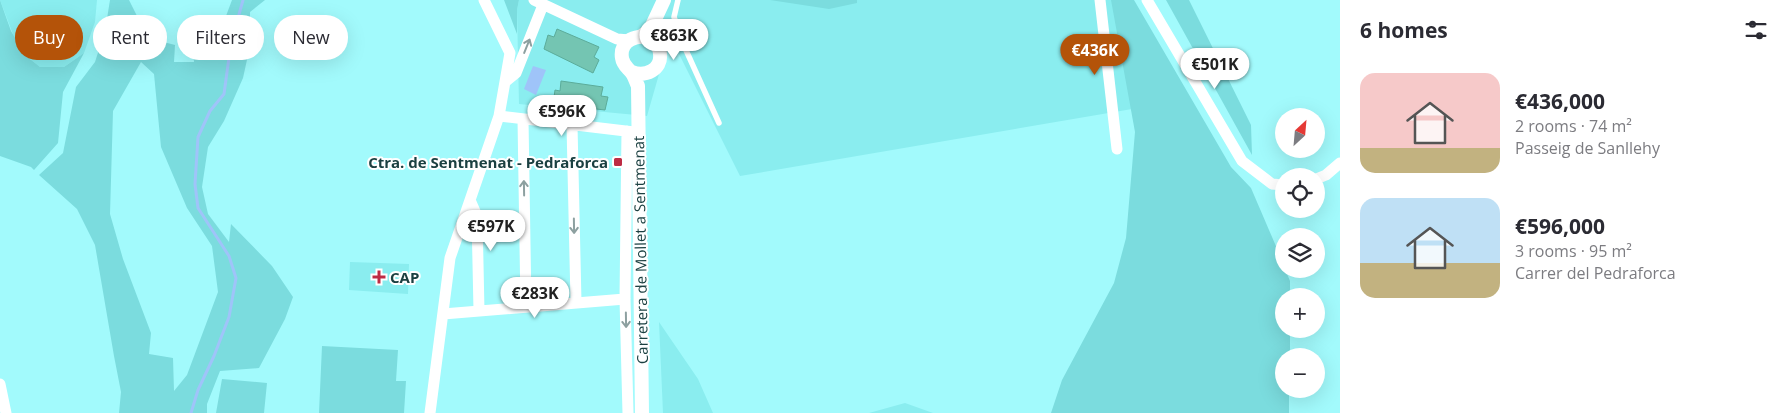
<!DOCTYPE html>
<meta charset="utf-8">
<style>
body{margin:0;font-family:"Open Sans",sans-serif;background:#f2f2f3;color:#2b2b33;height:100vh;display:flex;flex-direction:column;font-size:19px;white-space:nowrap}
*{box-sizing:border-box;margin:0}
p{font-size:16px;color:#7c7c81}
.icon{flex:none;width:28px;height:28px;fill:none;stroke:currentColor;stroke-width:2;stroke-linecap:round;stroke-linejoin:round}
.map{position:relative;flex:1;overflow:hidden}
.panel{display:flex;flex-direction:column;background:#fff;width:450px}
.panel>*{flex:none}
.guide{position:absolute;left:15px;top:15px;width:475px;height:45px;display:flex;gap:10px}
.needle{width:32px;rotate:26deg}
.controls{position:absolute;left:1275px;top:108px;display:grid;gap:10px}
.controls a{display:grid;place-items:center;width:50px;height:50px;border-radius:50%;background:#fff;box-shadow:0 5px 20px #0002;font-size:25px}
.price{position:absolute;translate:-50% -42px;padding:0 11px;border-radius:18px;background:#fff;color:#222;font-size:16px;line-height:32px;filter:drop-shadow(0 1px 2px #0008)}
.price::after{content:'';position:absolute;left:50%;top:30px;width:15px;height:11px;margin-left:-8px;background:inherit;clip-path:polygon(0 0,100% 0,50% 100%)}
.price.active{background:#b45309;color:#fff}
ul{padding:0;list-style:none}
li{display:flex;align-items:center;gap:15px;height:125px;padding:0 20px}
li span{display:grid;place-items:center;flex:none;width:140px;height:100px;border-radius:15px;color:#555}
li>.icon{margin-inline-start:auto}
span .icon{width:60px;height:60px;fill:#fffc;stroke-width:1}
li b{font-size:21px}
h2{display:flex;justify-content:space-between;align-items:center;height:60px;padding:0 20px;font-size:21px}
.pill{padding:0 18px;border-radius:22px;background:#fff;box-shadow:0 5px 20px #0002;font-size:18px;line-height:45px}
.pill.active{background:#b45309;color:#fff}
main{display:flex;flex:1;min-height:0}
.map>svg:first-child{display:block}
.built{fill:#8aedef}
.green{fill:#7bdcde;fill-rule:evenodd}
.water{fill:#9fc4f9}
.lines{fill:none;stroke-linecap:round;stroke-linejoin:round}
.stream{stroke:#9fc4f9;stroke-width:3}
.building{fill:#74c5b2;stroke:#5bac9a}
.service{stroke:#fff;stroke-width:5.5}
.minor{stroke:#fff;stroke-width:11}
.tertiary{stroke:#fff;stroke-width:14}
.oneway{stroke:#8da0a0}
.poi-dot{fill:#bd2c44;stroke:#fff;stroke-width:2}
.labels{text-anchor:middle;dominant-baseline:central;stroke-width:4;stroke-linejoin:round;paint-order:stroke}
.poi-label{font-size:15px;font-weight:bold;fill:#1b4041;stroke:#fff;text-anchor:end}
.street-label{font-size:15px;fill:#1b4041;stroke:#fff}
</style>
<main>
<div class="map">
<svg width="1340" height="413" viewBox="0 0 1340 413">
<rect width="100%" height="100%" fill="#a2fafc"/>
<path class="built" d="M0,0h97l-2,22 -11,31 -20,14h-24l-15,-12 -11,-18z
M519,0h595l18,109 -392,67 -70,-140 -23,80 -128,-12 -2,-94z
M350,262l59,2 -1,30 -59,-4z
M659,322l39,57 15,34h-50z
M905,403l28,10h-64z"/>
<path class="green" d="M0,0l11,31 14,24 15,12h24l20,-14 -21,39 -5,51 -24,27 -3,-3 -31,-11z
M110,0h19l19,38 27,7 -1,17h20l-1,-13 21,-1 18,-48h33l-15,12v34l-7,32 -19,43 -16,26 -6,40 6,27 21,28 2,-18 41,42 21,31 -8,22 -26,49 -39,3 -13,33v9h-88l2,-21 -7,-36 -19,-111 -18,-36 -38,-34 24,-22 13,-66 19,-25 10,-31zM141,62l13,12 7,73 26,61 25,38 6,46 -31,83 -13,16 -1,-33 -24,-4 2,-21 -28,-74 -13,-45 3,-103z
M504,0h15l-2,10v24z
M770,0h87v3l-28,6z
M1111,0h23l97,167 20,21 33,77v4h1l5,12v15h-6v33h6v27h-6v33h5v24h-238l11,-33 52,-97 12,-45 9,-106z
M1166,0h23l62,125 1,30z
M322,346l76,4 -2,31h10l-2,32h-85z
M222,379l45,4 -3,30h-48z"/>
<path class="water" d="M533,66l13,4 -10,25 -12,-6z"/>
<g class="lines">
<path class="stream" d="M191,413l7,-23 16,-34 15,-39 7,-39 -7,-22 -31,-48 -3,-24 3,-47 12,-26 14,-17 7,-51 12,-43"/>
</g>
<path class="building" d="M557,29l42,18 -5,10 5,3 -6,13 -49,-24 4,-14 6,2z
M561,81l42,6 -2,9 7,1 -3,13 -52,-6 2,-14 5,1z"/>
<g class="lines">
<path class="service" d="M678,0l-4,17 11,31 34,75"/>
<path class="minor" d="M534,0l83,39 13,1
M1100,0l17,149
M1147,0l95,161 30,23 12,1
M505,82l11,-9 27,-68
M499,116l135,16
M523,119l3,188
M572,125l4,177
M627,131l-2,168 3,114
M1316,179l10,-4 14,-12
M470,200l7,16 2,95
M443,314l182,-15
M0,384l6,29
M430,413l20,-155 49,-142 11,-63 -26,-53"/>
<path class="tertiary" d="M643,35l7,-5 14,-30
M632,72c13,5 30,-2 28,-18 0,-9 -8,-14 -10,-22
M642,413l-4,-327c-2,-4 -4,-11 -7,-14 -4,-5 -8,-7 -9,-14 -3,-18 16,-25 30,-19"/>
</g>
<defs><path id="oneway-shaft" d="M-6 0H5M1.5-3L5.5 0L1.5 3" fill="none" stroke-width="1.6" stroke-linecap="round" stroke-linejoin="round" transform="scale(1.25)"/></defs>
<g class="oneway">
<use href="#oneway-shaft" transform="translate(527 46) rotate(-68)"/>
<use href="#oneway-shaft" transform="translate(524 188) rotate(-91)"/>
<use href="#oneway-shaft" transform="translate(574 226) rotate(89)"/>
<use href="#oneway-shaft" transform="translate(626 320) rotate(89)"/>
</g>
<g class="poi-dot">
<rect x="613" y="157" width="10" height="10" rx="2.5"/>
<path d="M376.5 269.5h5v5h5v5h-5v5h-5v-5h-5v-5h5z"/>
</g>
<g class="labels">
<g class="poi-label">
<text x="608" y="162">Ctra. de Sentmenat - Pedraforca</text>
<text x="390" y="277" text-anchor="start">CAP</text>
</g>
<g class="street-label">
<text transform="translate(640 250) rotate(-91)">Carretera de Mollet a Sentmenat</text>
</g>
</g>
</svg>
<div class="controls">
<a><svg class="needle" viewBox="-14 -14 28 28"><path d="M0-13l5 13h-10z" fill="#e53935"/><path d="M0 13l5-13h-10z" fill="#7c7c81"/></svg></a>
<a><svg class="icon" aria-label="locate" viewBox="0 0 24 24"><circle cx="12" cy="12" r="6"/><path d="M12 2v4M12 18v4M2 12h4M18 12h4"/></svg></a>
<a><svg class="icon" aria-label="layers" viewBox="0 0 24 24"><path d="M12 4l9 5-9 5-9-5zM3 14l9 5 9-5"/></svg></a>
<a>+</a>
<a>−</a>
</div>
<b class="price" style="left:674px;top:61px">€863K</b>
<b class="price active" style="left:1095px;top:76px">€436K</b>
<b class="price" style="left:1215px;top:90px">€501K</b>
<b class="price" style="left:562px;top:137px">€596K</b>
<b class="price" style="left:491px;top:252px">€597K</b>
<b class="price" style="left:535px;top:319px">€283K</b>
<div class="guide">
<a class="pill active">Buy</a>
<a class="pill">Rent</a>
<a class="pill">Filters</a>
<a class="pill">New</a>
</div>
</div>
<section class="panel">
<h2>6 homes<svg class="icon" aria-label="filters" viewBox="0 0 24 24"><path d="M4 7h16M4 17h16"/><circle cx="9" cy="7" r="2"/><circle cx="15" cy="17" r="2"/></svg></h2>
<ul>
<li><span style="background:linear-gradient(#f6c9c9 75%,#c2b280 0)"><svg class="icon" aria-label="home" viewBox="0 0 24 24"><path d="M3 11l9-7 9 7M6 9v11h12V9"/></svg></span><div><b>€436,000</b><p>2 rooms · 74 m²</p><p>Passeig de Sanllehy</p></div></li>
<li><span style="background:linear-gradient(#bfe0f5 65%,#c2b280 0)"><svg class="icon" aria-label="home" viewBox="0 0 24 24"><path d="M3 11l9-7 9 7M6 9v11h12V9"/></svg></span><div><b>€596,000</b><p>3 rooms · 95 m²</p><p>Carrer del Pedraforca</p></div></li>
</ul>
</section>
</main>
